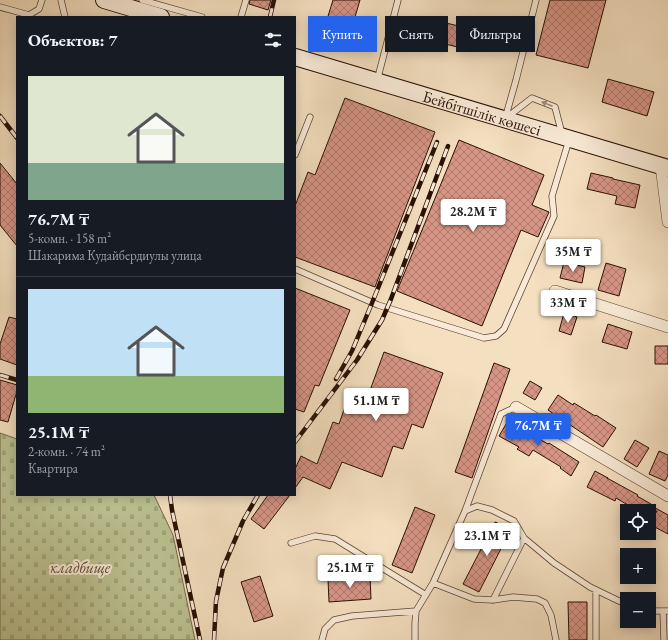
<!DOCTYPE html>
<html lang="ru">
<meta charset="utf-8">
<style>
body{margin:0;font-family:"EB Garamond",serif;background:#20242c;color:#f1f3f6;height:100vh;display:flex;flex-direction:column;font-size:15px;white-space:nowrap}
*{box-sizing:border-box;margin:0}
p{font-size:13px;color:#9ea1a6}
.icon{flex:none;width:22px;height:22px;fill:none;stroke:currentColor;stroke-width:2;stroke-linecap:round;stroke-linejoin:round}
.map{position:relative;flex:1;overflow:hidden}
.drawer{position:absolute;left:16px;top:16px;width:280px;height:480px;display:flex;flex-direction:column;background:#171b24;border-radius:0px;box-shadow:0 2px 10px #0003}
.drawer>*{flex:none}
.banner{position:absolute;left:308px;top:16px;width:300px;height:36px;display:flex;gap:8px}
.buttons{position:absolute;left:620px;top:504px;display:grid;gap:8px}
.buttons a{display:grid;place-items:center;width:36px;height:36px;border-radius:0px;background:#171b24;box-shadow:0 2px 10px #0003;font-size:20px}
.price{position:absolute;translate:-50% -34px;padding:0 9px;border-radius:4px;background:#fff;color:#222;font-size:13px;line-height:26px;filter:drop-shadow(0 1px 2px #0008)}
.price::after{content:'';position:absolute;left:50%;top:24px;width:12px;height:9px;margin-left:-6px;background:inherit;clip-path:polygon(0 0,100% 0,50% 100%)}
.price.on{background:#2563eb;color:#fff}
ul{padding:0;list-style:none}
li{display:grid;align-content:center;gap:8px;height:212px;padding:0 12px}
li+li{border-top:1px solid #363941}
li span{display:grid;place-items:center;height:124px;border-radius:0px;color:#555}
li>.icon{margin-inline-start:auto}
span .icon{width:72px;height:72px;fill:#fffc;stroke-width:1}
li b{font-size:17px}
h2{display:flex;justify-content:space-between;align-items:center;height:48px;padding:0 12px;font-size:17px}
.chip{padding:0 14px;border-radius:0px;background:#171b24;box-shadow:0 2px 10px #0003;font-size:14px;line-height:36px}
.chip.on{background:#2563eb;color:#fff}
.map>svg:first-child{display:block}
.cemetery{fill:url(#cemetery-stones);stroke:#72684b}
.building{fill:url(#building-cross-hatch);stroke:#291005}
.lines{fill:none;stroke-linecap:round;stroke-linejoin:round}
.lane-casing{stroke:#5c4434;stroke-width:7}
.street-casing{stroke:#5c4434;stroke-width:12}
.secondary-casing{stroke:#291005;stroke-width:18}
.lane{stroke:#f8ead6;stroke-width:5.5}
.street{stroke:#f8ead6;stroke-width:11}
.secondary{stroke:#f8ead6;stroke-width:16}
.rail-casing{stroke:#291005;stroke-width:4.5}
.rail{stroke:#f8ead6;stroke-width:3;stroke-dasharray:9;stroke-linecap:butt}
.oneway{fill:#9b8878}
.labels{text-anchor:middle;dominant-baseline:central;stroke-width:4;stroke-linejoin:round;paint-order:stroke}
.street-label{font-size:16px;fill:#291005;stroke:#f8ead6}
.park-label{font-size:16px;font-style:italic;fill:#5c4e36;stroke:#f8ead6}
</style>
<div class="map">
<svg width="668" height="640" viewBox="0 0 668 640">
<defs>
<pattern id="cemetery-stones" width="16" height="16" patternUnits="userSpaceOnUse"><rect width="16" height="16" fill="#bcc191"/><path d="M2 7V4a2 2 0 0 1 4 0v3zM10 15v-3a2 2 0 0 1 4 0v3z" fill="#a2a57c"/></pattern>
<pattern id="building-cross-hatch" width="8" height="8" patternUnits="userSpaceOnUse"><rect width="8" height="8" fill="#d79586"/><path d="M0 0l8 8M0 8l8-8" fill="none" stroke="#ae786c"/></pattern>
</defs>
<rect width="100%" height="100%" fill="#f4dfc0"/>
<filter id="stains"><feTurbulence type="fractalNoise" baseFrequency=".005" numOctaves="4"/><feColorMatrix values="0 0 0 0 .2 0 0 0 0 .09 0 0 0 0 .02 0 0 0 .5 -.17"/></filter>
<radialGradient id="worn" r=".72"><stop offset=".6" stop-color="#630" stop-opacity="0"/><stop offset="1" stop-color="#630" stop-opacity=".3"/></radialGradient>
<path class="cemetery" d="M0,433l17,6v56h137l19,40 22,105h-195z"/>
<path class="building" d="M250,0h21l-3,10 -19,-6z
M333,0h27l-10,34 -25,-8z
M550,0h56l-18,68 -52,-13z
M442,22l33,8 -5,20 -33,-8z
M608,79l46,13 -7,24 -45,-14z
M345,98l90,34 -60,155 -80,-30v-51l13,-34 7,3z
M459,140l85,35 -12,30 17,7 -11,25 -17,-7 -39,96 -85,-35z
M0,163l17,21v62l-17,-21z
M591,173l22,5v1l27,6 -5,23 -20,-4 2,-8 -30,-7z
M564,262l21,5 -3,16 -22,-5z
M606,263l20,6 -7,27 -21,-6z
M295,288l55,22 -31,76 -4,-1 -11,27 -9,-3z
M564,313l13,4 -6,18 -12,-4z
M9,317l8,2v46l-17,-6v-15z
M608,324l24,8 -5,17 -25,-7z
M655,346h13v18h-13z
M384,352l59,21 -20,55 -11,-4 -9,25 -10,-3 -11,31 -40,-15 -12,27 -27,-12 -8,11v-19l6,-13 16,8 16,-42 6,2 8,-23 17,6z
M494,363l16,6 -38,109 -17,-6z
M0,380l17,5v6l-9,31 -8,-2z
M530,381l12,7 -7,12 -12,-7z
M558,395l15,10 1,-2 21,13 1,-1 20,13 -13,19 -55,-37z
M508,421l40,23 1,-1 30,19 -8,14 -11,-8 1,-1 -28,-17 -4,6 -12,-7 2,-2 -20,-11z
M635,440l14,8 -12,19 -13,-8z
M659,451l9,4v20l-3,6 -16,-7z
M595,471l13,7h-1l31,17 -1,1 14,8 -1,1 18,10v19l-19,-10 8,-13h-26l2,-3 -17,-10 -1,3 -28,-14z
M268,495h22l-26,34 -13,-10z
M415,507l20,8 -23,58 -20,-8z
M495,522l16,7 -32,63 -16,-8z
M260,576l13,40 -19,6 -13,-40z
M370,576l1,23 -42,3 -1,-23z
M568,602h19v38h-18z"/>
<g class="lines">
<defs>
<path id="lane" d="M61,0l4,17
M142,0l60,17
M0,7l29,8 10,-6 3,-9
M241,17l5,-17
M377,81l21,-81
M506,118l26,-20 23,9 7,27
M505,119l11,-39 20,-80
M295,155l15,-38
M295,269l83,36 106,33 12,-2 8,-7 50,-113 -2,-20 17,-56
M465,511l12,-5 15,4 22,11 10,17 30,25 36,24 29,14 8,3
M291,543l24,-7 20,3 91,56
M433,583l41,16 19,1 20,-3 24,2 8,4 6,12 5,25
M493,600l31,-62
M649,611h19
M663,611l1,29
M322,640l3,-11 9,-9 18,-4 64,-5
M415,640v-16l1,-13 17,-28 32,-72 36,-97 15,-7
M596,640v-50"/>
<path id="street" d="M661,166l7,56
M555,291l113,36
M516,407l152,89"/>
<g id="secondary">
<path d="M104,0l57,17"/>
<path id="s1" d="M295,57l373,111"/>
</g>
</defs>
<use href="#lane" class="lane-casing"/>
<use href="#street" class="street-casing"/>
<use href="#secondary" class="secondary-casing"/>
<use href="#lane" class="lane"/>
<use href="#street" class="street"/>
<use href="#secondary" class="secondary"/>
<defs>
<path id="rail" d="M270,17l4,-17
M0,116l17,22
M0,375l17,5
M336,379l16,-28 20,-48 65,-161
M295,442l62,-82 25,-40 9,-21 57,-153
M170,495l2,15 28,130
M214,640l2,-39 7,-33 20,-47 15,-26"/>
</defs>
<use href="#rail" class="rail-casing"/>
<use href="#rail" class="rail"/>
</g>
<defs><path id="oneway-solid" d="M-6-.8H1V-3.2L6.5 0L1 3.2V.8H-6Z"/></defs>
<use class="oneway" href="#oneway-solid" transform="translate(547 104) rotate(-158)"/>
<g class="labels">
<g class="street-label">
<text stroke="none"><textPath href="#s1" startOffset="195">Бейбітшілік көшесі</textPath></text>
</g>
<g class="park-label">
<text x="80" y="567">кладбище</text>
</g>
</g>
<rect width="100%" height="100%" filter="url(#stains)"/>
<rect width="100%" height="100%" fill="url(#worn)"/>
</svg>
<div class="buttons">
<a><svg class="icon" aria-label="locate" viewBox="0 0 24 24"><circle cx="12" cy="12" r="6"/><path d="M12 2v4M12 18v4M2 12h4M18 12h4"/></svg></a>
<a>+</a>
<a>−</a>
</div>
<b class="price" style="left:473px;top:233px">28.2M ₸</b>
<b class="price" style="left:573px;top:273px">35M ₸</b>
<b class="price" style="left:568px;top:324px">33M ₸</b>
<b class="price" style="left:376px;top:422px">51.1M ₸</b>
<b class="price on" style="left:538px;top:447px">76.7M ₸</b>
<b class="price" style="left:487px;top:557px">23.1M ₸</b>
<b class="price" style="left:350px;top:589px">25.1M ₸</b>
<div class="banner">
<a class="chip on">Купить</a>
<a class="chip">Снять</a>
<a class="chip">Фильтры</a>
</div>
<section class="drawer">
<h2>Объектов: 7<svg class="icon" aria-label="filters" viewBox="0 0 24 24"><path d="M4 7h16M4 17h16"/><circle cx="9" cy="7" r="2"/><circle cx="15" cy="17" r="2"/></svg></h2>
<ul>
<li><span style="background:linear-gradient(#dfe7d0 70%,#7fa58c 0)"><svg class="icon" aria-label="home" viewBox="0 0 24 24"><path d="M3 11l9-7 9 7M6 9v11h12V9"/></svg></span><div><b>76.7M ₸</b><p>5-комн. · 158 m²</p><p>Шакарима Кудайбердиулы улица</p></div></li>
<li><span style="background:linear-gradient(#bfe0f5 70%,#8fb573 0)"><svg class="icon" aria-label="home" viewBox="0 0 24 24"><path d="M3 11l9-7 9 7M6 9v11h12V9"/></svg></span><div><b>25.1M ₸</b><p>2-комн. · 74 m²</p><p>Квартира</p></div></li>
</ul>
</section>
</div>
